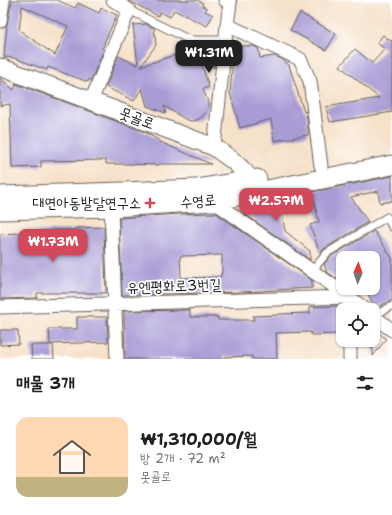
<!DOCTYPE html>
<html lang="ko">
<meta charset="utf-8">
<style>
body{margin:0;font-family:"Shantell Sans","Poor Story",sans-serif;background:#f6f6f6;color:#202124;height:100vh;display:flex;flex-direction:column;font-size:15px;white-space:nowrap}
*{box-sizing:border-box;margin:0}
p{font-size:13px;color:#757577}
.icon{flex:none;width:22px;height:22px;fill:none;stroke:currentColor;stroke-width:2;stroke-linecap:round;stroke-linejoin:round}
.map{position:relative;height:359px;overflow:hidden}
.panel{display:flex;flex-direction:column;background:#fff;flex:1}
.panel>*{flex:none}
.needle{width:26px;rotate:2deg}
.controls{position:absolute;left:336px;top:251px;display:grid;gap:8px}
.controls a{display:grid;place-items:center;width:44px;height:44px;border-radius:8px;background:#fff;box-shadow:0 1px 3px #0004;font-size:20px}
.price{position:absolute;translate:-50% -34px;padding:0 9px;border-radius:8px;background:#d1495b;color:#fff;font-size:13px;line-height:26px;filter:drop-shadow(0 1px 2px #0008)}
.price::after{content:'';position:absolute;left:50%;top:24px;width:12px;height:9px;margin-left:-6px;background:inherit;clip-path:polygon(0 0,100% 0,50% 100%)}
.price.on{background:#222;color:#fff}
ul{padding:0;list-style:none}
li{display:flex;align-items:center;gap:12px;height:100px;padding:0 16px}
li span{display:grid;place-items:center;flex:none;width:112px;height:80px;border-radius:12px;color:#555}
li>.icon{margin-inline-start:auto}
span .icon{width:48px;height:48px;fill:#fffc;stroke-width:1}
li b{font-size:17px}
h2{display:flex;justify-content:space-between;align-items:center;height:48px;padding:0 16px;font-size:17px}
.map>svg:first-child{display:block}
.building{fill:#a99cd5;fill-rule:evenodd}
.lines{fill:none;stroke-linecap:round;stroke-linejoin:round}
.service-casing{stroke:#686159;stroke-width:9}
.minor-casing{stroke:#686159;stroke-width:15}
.tertiary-casing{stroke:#686159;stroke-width:19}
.secondary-casing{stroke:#686159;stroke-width:21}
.service{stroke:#fff;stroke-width:7}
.minor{stroke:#fff;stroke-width:13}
.tertiary{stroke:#fff;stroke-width:17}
.secondary{stroke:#fff;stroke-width:19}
.poi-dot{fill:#d1495b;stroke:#fff;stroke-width:1.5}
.labels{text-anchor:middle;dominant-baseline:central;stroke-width:3.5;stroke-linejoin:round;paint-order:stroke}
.street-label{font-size:15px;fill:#1c1c1c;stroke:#fff}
.poi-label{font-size:15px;fill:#1c1c1c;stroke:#fff;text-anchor:end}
</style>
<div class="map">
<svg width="392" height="359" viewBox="0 0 392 359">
<rect width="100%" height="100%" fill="#fff"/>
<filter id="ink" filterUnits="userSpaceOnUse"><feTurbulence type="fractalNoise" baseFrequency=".025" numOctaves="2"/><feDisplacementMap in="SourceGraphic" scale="8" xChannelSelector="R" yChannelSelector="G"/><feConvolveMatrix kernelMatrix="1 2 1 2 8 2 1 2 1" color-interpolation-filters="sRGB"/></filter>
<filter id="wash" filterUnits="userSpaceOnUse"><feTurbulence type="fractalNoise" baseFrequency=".012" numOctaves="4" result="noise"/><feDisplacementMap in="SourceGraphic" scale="16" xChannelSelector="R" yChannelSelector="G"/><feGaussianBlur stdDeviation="0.9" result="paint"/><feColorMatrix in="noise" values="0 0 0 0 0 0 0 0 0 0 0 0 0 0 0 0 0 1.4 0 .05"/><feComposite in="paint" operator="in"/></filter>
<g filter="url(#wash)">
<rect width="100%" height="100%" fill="#f6e1c9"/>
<g id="blocks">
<path class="building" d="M11,0h46l18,8 3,-5 21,10 2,-5 16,7 -13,28h1l-3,6 2,1 -13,30 -2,-1 -1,3 -40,-15 -1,3 -33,-12 -10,-1 3,-33 3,-16 2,-6h-1zM22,6l46,20 -13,29 -36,-25z
M128,0h69l6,3 -1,3 5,2 -2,3 8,4 -6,11 -33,-16 -4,7 -10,-5 -2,4z
M300,13l36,21 -10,16 -36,-20z
M146,24l8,4 2,17 -15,21 53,-17 -2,-3h23l-1,22 -16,-15 11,34 -6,2 5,13v5l-3,6 -3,4 -5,3 -6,1 -6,-2 -21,-13 2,7 -19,-7 -5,-18 -8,13 -28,-14 12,-31 20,9 -5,-40z
M383,35l8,6 1,-1v72l-62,10 -4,-15 53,-9 -39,-32 15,-17 17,14 13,-14 -8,-6z
M234,46h18l6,2 2,10 15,-2 7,3 7,6 15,47 2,-1 2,17v7l-34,6 -3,-22 -31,9 -10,-35z
M0,78l14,12 2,-6 87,32v1h2l40,15 15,9v1l51,22h-52v1l-31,-1h-22v-4l-65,1v6l-29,1 -2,-64 -10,2z
M392,176v25l-12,2 -2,-12 -27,6 17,25 -44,27 -4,4 -10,-28 9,-3 -7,-30z
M288,198l3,14 -9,2 3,17 25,20v9l-65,-46v-7z
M216,213l96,67v8l-70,4 -120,3 -3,-77 60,-4zM222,255v19h-1v3l-40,1 -1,-22z
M104,227l2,66h-69v5l-37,1v-65l52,-3v-1h23v-2z
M374,231l18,27v42l-17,8 -9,-18 7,-2v-30h-30v25l-16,-11 -3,-8 6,-7z
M338,306v28l-27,1v-3l-35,1 1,26h-25v-3l-28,1v2h-99l-1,-48 66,-1v7h28v3h36l-1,-4 26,-1v-1l31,-1v-6z
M77,317h30l1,25 -58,2 -1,-15h28z
M373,328l13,11 -13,17v-7l-13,-9h13z
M0,330h18l1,14 -19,1z
M31,345h22l1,14h-22z"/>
</g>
</g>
<g filter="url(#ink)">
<use href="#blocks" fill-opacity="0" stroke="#686159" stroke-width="1"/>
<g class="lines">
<defs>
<path id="service" d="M129,10l61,30h35
M312,271l15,-18 60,-36 5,10
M373,316l19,-10"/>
<path id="minor" d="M0,21l3,-21
M227,25l73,34 10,22 11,85
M91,101l38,-91 -16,-10
M214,147l13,-122 3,-22 -5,-3
M213,201l136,96 17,13
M111,207l6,152
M0,307l349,-10v13
M373,316l19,14
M350,340v19"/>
<path id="tertiary" d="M0,67l214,80 18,13 12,11 16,19"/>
<path id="secondary" d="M0,196l123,-4 73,-3 61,-10
M0,210l111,-3 102,-6 179,-36"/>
</defs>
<use href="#service" class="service-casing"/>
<use href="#minor" class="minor-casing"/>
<use href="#tertiary" class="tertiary-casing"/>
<use href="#secondary" class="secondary-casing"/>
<use href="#service" class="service"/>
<use href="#minor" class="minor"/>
<use href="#tertiary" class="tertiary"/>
<use href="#secondary" class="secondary"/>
</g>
</g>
<path class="poi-dot" d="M148 197h4v4h4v4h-4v4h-4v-4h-4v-4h4z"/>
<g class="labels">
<g class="street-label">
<text transform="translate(137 118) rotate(21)">못골로</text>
<text transform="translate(198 201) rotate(-5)">수영로</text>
<text transform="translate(174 286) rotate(-2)">유엔평화로3번길</text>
</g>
<g class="poi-label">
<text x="141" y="203">대연아동발달연구소</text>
</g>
</g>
</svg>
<div class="controls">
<a><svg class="needle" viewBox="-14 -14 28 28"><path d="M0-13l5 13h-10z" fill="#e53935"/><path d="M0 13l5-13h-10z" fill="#757577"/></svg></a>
<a><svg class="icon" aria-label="locate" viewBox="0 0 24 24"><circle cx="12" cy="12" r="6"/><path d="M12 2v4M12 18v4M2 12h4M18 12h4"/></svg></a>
</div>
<b class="price on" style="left:209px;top:74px">₩1.31M</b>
<b class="price" style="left:276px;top:222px">₩2.57M</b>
<b class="price" style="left:53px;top:263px">₩1.73M</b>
</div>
<section class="panel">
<h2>매물 3개<svg class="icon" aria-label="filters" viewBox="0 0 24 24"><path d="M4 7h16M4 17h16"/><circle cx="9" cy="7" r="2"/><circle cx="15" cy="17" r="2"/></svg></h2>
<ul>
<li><span style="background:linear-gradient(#ffd9b3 75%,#c2b280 0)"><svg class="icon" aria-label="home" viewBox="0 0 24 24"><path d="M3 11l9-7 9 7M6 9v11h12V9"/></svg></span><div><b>₩1,310,000/월</b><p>방 2개 · 72 m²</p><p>못골로</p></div></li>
</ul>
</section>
